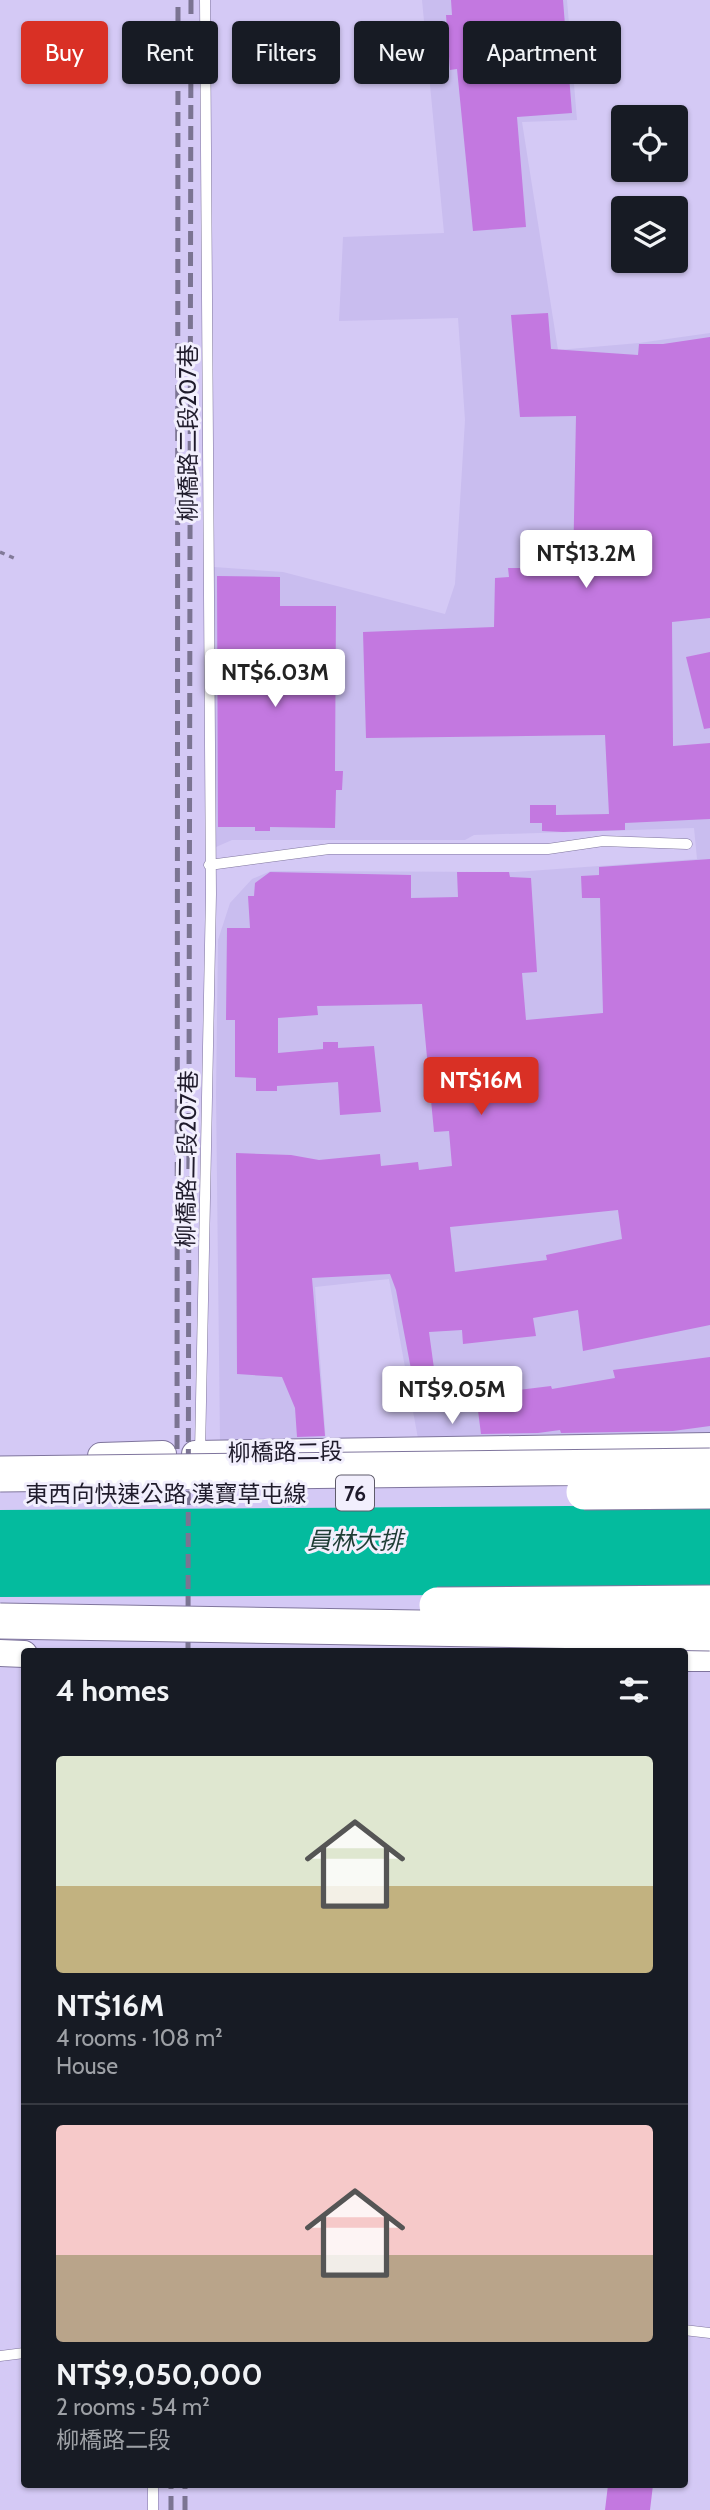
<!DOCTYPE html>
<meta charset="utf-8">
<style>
body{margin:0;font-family:Cabin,"Noto Sans TC",sans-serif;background:#20242c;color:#f1f3f6;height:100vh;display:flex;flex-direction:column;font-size:26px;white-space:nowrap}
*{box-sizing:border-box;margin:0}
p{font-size:23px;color:#9ea1a6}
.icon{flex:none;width:38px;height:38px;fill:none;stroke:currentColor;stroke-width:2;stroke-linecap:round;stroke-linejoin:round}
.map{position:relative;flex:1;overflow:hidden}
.drawer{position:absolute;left:21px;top:1648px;width:667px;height:840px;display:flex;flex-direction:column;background:#171b24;border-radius:7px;box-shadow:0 2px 5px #0004}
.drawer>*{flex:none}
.hud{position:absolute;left:21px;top:21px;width:668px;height:63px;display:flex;gap:14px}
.fabs{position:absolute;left:611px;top:105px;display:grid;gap:14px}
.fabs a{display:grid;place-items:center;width:77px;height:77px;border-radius:7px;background:#171b24;box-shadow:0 2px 5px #0004;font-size:35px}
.price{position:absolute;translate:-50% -60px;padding:0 16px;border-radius:7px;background:#fff;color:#222;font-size:23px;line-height:46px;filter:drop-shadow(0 2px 4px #0008)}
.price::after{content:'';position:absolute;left:50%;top:42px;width:21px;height:16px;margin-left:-10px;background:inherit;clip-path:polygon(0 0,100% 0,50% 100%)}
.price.on{background:#d93025;color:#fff}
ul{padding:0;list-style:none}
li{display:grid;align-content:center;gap:14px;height:371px;padding:0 35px}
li+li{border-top:2px solid #363941}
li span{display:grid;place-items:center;height:217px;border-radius:7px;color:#555}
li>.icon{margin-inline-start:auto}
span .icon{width:126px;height:126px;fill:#fffc;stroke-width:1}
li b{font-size:30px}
h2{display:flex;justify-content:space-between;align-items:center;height:84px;padding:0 35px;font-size:30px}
.chip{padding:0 24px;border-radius:7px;background:#171b24;box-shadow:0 2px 5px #0004;font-size:24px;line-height:63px}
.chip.on{background:#d93025;color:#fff}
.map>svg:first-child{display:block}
.built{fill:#c9bdef}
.water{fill:#04bb9e}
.building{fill:#c378e0;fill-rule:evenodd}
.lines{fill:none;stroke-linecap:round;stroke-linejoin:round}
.lane-casing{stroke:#7f759d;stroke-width:11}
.secondary-casing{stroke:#7f759d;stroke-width:28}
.path{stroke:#827a99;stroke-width:3.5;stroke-dasharray:5 5;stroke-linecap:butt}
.lane{stroke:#fff;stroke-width:10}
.secondary{stroke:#fff;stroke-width:26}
.rail{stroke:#7b7492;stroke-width:5;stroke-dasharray:14 7;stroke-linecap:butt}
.highway-bridge-casing{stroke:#7f759d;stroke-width:37;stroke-linecap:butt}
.highway-bridge{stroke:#fff;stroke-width:35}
.labels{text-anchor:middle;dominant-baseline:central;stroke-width:6;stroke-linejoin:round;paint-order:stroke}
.shield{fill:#f2effd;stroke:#5e5b6a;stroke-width:2}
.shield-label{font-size:21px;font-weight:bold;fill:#1f1b2b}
.street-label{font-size:23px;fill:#1f1b2b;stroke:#f2effd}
.water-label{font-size:24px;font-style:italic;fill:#1e3d35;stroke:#f2effd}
</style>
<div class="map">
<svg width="710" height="2510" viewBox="0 0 710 2510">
<rect width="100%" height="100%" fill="#d4c9f5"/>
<path class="built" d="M422,0h145l10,120 -55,2 36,228 81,-7 71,-10v1106l-291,5 -30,-165 -74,8 11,156h-106l-4,-349 2,-154 12,-37 22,-24 19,-8 244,1 182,-13 -3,-31 -220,7 -9,5h-233l-16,7 -2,-280 69,5 162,42 10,-30 10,-164 -7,-102 -119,3 4,-84 101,-4z"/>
<path class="water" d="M568,1506l142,2v86l-710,3v-87z"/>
<path class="building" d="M451,0h112l9,113 -55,4 9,110 -53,4 -16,-162 -7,1 -4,-55h6z
M548,313l3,36 87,6 1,-11h24l47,-7v281l-38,4 1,124 37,-3v76l-85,4v7l-62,2 -21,-1v-8h-12v-18h26v10l53,-1 -4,-79 -239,3 -3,-106 131,-5 1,-49 14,-1 -1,-9h65l3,-152 -56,1 -9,-102z
M217,576l63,1v29h56l-1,165h8l-1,19h-6l-1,38 -65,-1v4h-15v-4h-37z
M710,652v76l-6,1 -18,-72z
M710,859v466l-127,26 -5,-41 -45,8 3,18 -73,8 -1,-14 -33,2 7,51 -22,2 -18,-95 -6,-16 -78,4 13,158 -28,1 -2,-29 -13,-31 -45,-3 -1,-221 55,2 28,5 61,-6 1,12 37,-4 1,8 33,-4 -3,-35 -15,1 -12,-128 -105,2 1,9 -40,3v35l45,-4v-7h15v6l36,-2 7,66 -41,3 -2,-33 -61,4v5h-21v-13l-21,-1v-57h-9l1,-92h23l-2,-32h6l1,-13 15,-11 141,3v23l47,-1 -1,-25h52l1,5 21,1 6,94 -15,1 4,47 77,-7 -3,-115h-18l-1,-22 18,-1v-8zM618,1210l4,29 -76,16 1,5 -92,12 -5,-45z
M710,1357v69l-37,5 -112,2 -1,-3 -22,3 -57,1 -5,-39 75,-9 1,3 63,-11 -2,-8z
M608,2485h45l-3,25h-45z"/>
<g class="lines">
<defs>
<path id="lane" d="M209,865l120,-16h219l55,-8 84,3
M200,1453l11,-559 -6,-894
M684,2330l26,3
M0,2356l24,-3
M153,2485v25"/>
<path id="secondary" d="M195,1454l515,-8
M101,1456l62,-2
M0,1653l24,1
M684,1658h26"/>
</defs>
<use href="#lane" class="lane-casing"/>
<use href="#secondary" class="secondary-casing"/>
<path class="path" d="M0,552l16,7"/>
<use href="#lane" class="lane"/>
<use href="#secondary" class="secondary"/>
<path class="rail" d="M177,1491l1,-1491
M188,1652l3,-1652
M171,2510v-25
M185,2510v-25"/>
<defs>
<path id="highway-bridge" d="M0,1474l710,-8
M584,1492l126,-1
M437,1605l273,-2
M0,1621l710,12"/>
</defs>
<use href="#highway-bridge" class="highway-bridge-casing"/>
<use href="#highway-bridge" class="highway-bridge"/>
</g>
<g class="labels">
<rect class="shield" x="336" y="1475.5" width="38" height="35" rx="5"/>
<g class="shield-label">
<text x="355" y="1493">76</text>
</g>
<g class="street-label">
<text transform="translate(188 433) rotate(-90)">柳橋路二段207巷</text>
<text transform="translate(187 1159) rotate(-89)">柳橋路二段207巷</text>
<text transform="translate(285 1452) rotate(-1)">柳橋路二段</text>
<text x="166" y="1494">東西向快速公路 漢寶草屯線</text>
</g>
<g class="water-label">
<text x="355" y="1540">員林大排</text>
</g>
</g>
</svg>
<div class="fabs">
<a><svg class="icon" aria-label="locate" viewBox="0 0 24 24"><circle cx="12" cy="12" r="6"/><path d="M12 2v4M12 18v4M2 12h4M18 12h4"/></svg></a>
<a><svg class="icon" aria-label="layers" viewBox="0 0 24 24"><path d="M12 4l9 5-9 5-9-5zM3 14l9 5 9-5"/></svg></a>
</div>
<b class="price" style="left:586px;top:590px">NT$13.2M</b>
<b class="price" style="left:275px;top:709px">NT$6.03M</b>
<b class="price on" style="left:481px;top:1117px">NT$16M</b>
<b class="price" style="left:452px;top:1426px">NT$9.05M</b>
<div class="hud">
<a class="chip on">Buy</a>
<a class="chip">Rent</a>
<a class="chip">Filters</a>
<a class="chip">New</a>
<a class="chip">Apartment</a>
</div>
<section class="drawer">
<h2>4 homes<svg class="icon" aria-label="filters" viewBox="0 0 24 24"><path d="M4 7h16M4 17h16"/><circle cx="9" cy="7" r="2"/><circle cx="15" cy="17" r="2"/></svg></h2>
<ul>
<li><span style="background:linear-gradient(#dfe7d0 60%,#c2b280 0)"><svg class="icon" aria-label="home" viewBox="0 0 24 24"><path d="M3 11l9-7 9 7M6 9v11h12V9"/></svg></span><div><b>NT$16M</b><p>4 rooms · 108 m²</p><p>House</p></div></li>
<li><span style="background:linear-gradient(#f6c9c9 60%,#b9a48a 0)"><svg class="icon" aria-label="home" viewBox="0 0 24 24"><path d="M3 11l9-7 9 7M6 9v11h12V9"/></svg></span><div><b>NT$9,050,000</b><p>2 rooms · 54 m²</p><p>柳橋路二段</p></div></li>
</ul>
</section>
</div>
